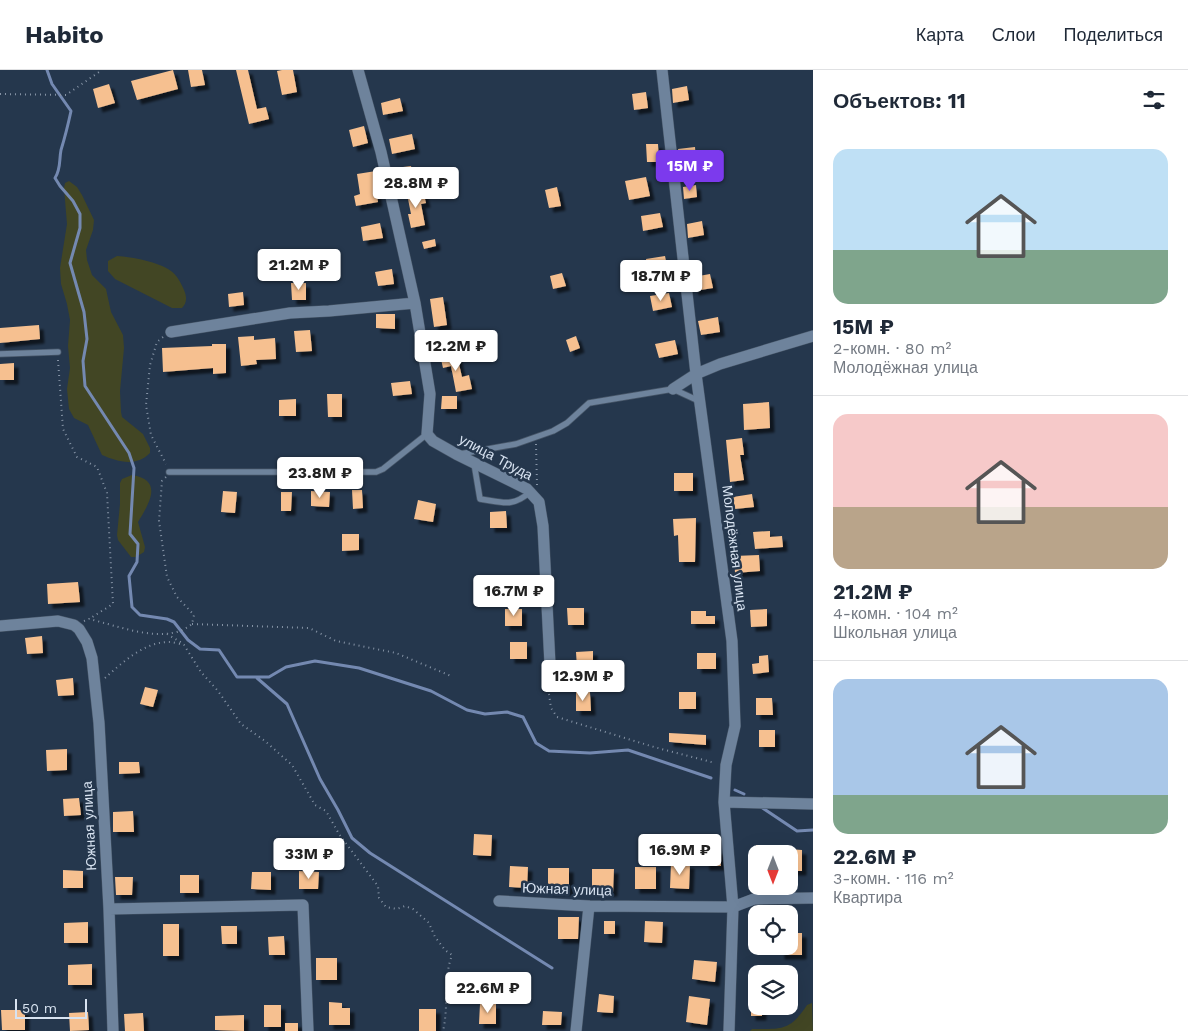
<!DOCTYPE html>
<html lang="ru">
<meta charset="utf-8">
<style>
body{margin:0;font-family:"Work Sans",sans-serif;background:#f6f6f7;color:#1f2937;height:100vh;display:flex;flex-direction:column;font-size:19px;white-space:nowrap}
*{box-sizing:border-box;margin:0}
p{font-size:16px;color:#747a83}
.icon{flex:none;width:28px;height:28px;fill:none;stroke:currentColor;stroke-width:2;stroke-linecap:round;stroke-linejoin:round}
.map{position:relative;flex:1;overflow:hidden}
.details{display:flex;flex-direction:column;background:#fff;width:375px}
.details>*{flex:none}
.needle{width:32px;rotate:180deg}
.buttons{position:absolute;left:748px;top:775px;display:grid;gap:10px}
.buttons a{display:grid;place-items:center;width:50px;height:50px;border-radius:10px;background:#fff;box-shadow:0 5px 20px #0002;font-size:25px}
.scale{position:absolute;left:15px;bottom:12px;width:72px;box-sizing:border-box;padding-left:5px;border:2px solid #d8e3f1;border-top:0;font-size:14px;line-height:18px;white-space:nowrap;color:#d8e3f1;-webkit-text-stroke:4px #25374d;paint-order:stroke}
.price{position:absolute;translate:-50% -42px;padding:0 11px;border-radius:5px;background:#fff;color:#222;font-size:16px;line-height:32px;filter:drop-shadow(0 1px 2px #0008)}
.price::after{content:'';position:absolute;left:50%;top:30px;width:15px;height:11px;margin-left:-8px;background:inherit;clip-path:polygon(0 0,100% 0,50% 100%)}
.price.current{background:#7c3aed;color:#fff}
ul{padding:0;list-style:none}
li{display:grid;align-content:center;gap:10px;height:265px;padding:0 20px}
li+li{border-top:1px solid #e0e1e3}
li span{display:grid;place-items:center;height:155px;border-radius:15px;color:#555}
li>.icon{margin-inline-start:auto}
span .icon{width:90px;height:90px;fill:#fffc;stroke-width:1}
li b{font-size:21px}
h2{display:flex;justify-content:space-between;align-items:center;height:60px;padding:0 20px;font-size:21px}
header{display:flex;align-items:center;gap:30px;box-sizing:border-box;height:70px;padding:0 25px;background:#fff;border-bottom:1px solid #e0e1e3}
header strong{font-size:24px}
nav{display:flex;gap:28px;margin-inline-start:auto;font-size:18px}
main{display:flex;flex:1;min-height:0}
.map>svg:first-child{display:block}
.green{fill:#424624}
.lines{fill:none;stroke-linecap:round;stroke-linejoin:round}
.stream{stroke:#7489b1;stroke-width:3}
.building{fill:#f6c090;filter:url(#shadow)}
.service-casing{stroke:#465567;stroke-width:7}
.minor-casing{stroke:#465567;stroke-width:12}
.path{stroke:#8694a6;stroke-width:2;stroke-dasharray:1 4;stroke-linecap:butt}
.service{stroke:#6e839c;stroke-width:5.5}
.minor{stroke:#6e839c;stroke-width:11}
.labels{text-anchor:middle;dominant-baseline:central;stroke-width:5;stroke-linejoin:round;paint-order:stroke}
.street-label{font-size:14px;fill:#d8e3f1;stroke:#25374d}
</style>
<header>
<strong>Habito</strong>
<nav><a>Карта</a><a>Слои</a><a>Поделиться</a></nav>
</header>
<main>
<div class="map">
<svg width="813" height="961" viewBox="0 0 813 961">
<defs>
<filter id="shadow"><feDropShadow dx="4.5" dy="4.5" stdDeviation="1" flood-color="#0009"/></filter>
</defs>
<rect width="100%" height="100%" fill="#25374d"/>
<path class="green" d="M69,111l8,6 5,8 12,25 -1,10 -7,20 1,10 5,15 14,14 5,23 12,23 1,13 -4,43 1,21 1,5 21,17 7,14v5c-14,14 -32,9 -48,2l-14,-30 -14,-7 -5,-9 -2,-20 3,-21 -2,-22 2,-26 -3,-16 -6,-20 -1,-16 7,-44 -3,-36 1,-5z
M117,186c15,1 42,6 54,15 6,4 10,12 13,19 3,7 3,13 -2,18h-10l-57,-29 -7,-8v-10z
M132,405c32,5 17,29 6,47l7,25 -1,5 -8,5h-5l-13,-17 -1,-5 3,-31v-21l2,-4z
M812,933l1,28h-63l2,-2c30,0 38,2 55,-24z"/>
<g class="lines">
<path class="stream" d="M47,0l5,14 19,27c-3,14 -6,26 -10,39 -2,10 0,19 -6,28l5,8 13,15 7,13v14l-10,35 14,49 3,27 -4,22 2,25 44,67 5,15 -4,66 8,10 -1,18 -8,14 3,31 8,8 27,4 7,3 14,18 12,9 19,1 18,27h32l17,-10 29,-6 44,7 72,23 36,19 18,4 22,-2 16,5 13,26 13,8 41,2 38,-3 83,28
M257,608l30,26 33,75 18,31 14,28 18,15 182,115
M735,720l9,4
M761,737l36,24 16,-1"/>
</g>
<path class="building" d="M173,0l5,19 -41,11 -6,-19z
M188,0h14l3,15 -14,2z
M236,0h12l9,39 9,-2 3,12 -20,5z
M282,0h11l4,22 -15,3 -5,-24z
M109,14l6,19 -17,5 -5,-19z
M687,16l2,14 -16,3 -1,-14z
M646,22l2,16 -14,2 -2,-16z
M400,28l3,13 -20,4 -2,-12z
M364,56l4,17 -15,4 -4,-17z
M412,64l3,15 -23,5 -3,-15z
M646,74h12l1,18h-12z
M695,77l1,12 -16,1 -2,-11z
M411,96l2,9 -16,3 -2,-10z
M376,101l2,11 -3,1 3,19 -22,4 -2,-10 6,-2 -3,-20z
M646,107l4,19 -21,4 -4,-19z
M696,115l1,12 -13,2 -1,-12z
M557,117l4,19 -12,2 -4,-18z
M423,121l3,12 -5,1 4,21 -14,3 -3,-14h3l-4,-20z
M660,143l3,14 -20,4 -2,-15z
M702,151l2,14 -16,3 -1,-14z
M380,153l3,15 -20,3 -2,-14z
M435,169l1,7 -12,3 -2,-7z
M665,186l3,14 -20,3 -2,-14z
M392,199l2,15 -16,2 -3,-14z
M562,203l4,13 -13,3 -3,-13z
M710,204l3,14 -19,3 -1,-14z
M291,213h15v17h-14z
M243,222l1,13 -15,2 -1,-13z
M669,223l3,14 -19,4 -3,-15z
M443,227l4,28 -13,2 -4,-28z
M376,244h19v15l-19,-1z
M718,247l2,15 -19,3 -3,-14z
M39,255l1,14 -40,4v-15z
M310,260l2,21 -16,1 -2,-21z
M254,266v4l21,-2 1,21 -20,1 1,4 -16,2 -3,-29z
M576,266l4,12 -10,4 -4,-12z
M675,270l3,14 -19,4 -4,-14z
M212,274h14v29l-13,1v-6l-50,4 -1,-24 50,-2z
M456,281l6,26 7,-2 3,14 -16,3 -5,-26 -8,2 -3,-13z
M14,293v17h-14v-16z
M410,311l2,13 -19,2 -2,-13z
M327,324h15v23h-14z
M442,326h15v13h-16z
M296,329v17h-17v-16z
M769,332l1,26 -26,2 -1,-26z
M742,368l2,17h-4l4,25 -14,2 -4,-42z
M674,403h19v18h-19z
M352,420h10l1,18 -10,1z
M223,421l14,1 -2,21 -14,-1z
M311,421l19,1 -1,15 -18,-1z
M281,422h11l-1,19h-10z
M752,424l2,13 -19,2 -2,-12z
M418,430l18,4 -3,18 -19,-3z
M506,441l1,17h-17v-16z
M696,448l-1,44h-16l-1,-27 -4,1 -1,-17z
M770,461v6l12,-1 1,11 -28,2 -2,-17z
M342,464h17v16l-17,1z
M759,485l1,16 -25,2 -1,-17z
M78,512l2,20 -32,2 -1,-20z
M567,538h17v17h-16z
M505,539h17v17h-17z
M767,539v17l-16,1 -1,-17z
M691,541h15v5h9v8h-24z
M42,566l1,17 -16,1 -2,-16z
M510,572h17v17h-17z
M593,581v17h-16l-1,-16z
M697,583h19v16h-19z
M768,585l1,17 -16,2 -1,-10 7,-1v-7z
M73,608l1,17 -16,1 -2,-16z
M145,617l13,3 -5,17 -13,-3z
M576,622h14l1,19h-15z
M679,622h17v17h-17z
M756,628h16l1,17h-17z
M759,660h16v17h-16z
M669,663l37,2v10l-37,-3z
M67,679v21l-20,1 -1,-21z
M119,692h20l1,11 -21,1z
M79,728l2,17 -17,1 -1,-17z
M133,741l1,21h-21v-20z
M474,764l18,1 -1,21 -18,-1z
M756,775l21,1v8h-21z
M789,779l13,1v21h-13z
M720,780l1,16h-16l-1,-15z
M671,793l19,1 -1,25 -19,-1z
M510,796l18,1 -1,21 -18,-1z
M635,797h21v22h-21z
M548,798h21v23h-21z
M592,799h22l-1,23h-21z
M63,800l20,1v17h-20z
M299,801l20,1 -1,17h-19z
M252,802h19v18l-20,-1z
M180,805h19v18h-19z
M115,807h18l-1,18h-16z
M558,847h21l-1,22h-20z
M604,851h11v13h-11z
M645,851l18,1 -1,21 -18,-1z
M88,852v21h-24v-20z
M163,854h16v32h-16z
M221,856h16v18h-15z
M789,863h13v22h-22v-9h9z
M284,866l1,19h-16l-1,-18z
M316,888h21v22h-21z
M694,890l23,2 -2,20 -23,-3z
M92,894v21h-24v-20z
M599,924l15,2 -1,17 -16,-1z
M689,926l21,3 -3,26 -21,-3z
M329,932l13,1v5h8v17h-21z
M480,934h16v20h-17z
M264,935h17v22h-17z
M751,937h11v9h-11z
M419,939h17v22h-17z
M1,940h24v20h-23z
M543,941l19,1 -1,13h-19z
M88,942l1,18 -19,1 -1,-18z
M143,943l1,18h-19l-1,-17z
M244,945v16l-29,-1v-14z
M285,953h13v8h-13z"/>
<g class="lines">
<defs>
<path id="service" d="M0,284l58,-2
M460,384l56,-10 37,-13 14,-8 22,-20 84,-14 26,12
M474,393l6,36c22,3 32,9 50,-7
M169,402h207l7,-3 44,-35"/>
<path id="minor" d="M358,0l23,82 34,151 15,91 -3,40 6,7 23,13 71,35 12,13 4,24 8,158
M662,0l34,304 36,267 3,85 -9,39 -2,37 9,105 -4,124
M171,262l119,-19 39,-2 86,-8
M673,319l23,-15 24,-10 93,-28
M0,556l58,-5 16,4 5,4 8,13 5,16 7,65 10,186 4,122
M724,732l89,2
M499,831l90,5 144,1 21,-8 59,-1
M109,839l194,-4 5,126
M576,961l13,-125"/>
</defs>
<use href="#service" class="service-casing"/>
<use href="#minor" class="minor-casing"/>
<path class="path" d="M0,24l66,1 36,-25
M163,267l-6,5 -7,23 -4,40 5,30 15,29
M58,290l5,69 14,28 20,10 10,26 6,111 -24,15
M536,374l1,41
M84,551l5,-2c30,7 77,27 103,5l2,-9 -17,-18 -10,-20 -8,-56 3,-40 4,-4
M192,554l117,4 27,13 60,12 55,23
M167,564l15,9
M105,608c18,-16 39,-36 64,-36 5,0 11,2 15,3l17,27 17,19 23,33 24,17 27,24 23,40 11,6 13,23 39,52 1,12 7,9 11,2 8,-3 8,3 16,14 6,14 10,13 7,5c-9,24 -3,51 -9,76
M549,624l2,14 6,9 97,30 61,16"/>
<use href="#service" class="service"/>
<use href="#minor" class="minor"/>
</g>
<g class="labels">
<g class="street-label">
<text transform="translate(496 387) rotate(28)">улица Труда</text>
<text transform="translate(735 478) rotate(83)">Молодёжная улица</text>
<text transform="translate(89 756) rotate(-93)">Южная улица</text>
<text transform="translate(567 819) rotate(2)">Южная улица</text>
</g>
</g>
</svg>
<div class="buttons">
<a><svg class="needle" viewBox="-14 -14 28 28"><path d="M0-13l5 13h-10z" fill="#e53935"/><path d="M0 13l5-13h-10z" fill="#747a83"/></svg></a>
<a><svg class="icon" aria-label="locate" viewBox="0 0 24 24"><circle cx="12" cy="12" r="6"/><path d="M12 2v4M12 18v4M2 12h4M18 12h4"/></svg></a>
<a><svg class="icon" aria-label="layers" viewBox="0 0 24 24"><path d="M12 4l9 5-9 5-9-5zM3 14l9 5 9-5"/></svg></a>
</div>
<div class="scale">50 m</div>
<b class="price current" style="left:690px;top:122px">15M ₽</b>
<b class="price" style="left:416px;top:139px">28.8M ₽</b>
<b class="price" style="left:299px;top:221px">21.2M ₽</b>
<b class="price" style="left:661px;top:232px">18.7M ₽</b>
<b class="price" style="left:456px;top:302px">12.2M ₽</b>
<b class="price" style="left:320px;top:429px">23.8M ₽</b>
<b class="price" style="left:514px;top:547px">16.7M ₽</b>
<b class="price" style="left:583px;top:632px">12.9M ₽</b>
<b class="price" style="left:680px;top:806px">16.9M ₽</b>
<b class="price" style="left:309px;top:810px">33M ₽</b>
<b class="price" style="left:488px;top:944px">22.6M ₽</b>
</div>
<section class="details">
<h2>Объектов: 11<svg class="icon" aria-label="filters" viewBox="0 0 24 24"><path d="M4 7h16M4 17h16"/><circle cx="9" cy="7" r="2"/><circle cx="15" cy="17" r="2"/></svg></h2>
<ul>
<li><span style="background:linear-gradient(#bfe0f5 65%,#7fa58c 0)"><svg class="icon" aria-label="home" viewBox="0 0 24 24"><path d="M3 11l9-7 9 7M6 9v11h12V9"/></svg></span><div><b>15M ₽</b><p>2-комн. · 80 m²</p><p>Молодёжная улица</p></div></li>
<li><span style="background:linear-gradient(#f6c9c9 60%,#b9a48a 0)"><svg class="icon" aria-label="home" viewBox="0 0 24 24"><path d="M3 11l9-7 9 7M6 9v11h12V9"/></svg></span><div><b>21.2M ₽</b><p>4-комн. · 104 m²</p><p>Школьная улица</p></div></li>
<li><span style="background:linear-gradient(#a9c7e8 75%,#7fa58c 0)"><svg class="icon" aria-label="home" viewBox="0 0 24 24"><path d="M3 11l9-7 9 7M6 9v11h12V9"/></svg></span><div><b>22.6M ₽</b><p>3-комн. · 116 m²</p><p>Квартира</p></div></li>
</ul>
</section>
</main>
